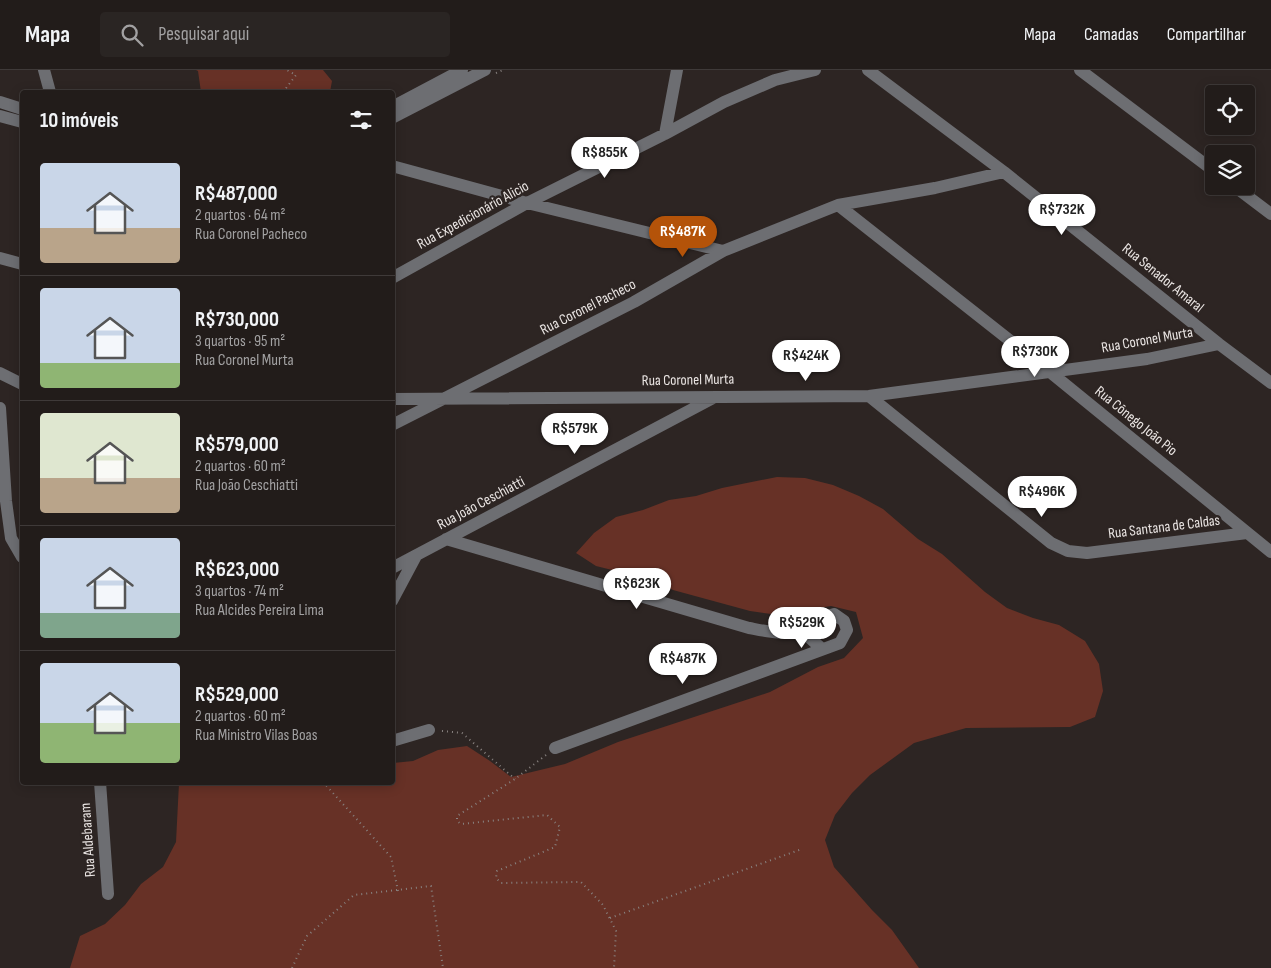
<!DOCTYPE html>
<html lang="pt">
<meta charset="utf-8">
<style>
body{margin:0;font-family:"Sofia Sans Condensed",sans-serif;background:#2a2523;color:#f1f3f6;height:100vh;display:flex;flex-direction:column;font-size:19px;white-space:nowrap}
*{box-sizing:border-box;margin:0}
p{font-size:16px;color:#a2a1a2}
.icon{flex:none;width:28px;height:28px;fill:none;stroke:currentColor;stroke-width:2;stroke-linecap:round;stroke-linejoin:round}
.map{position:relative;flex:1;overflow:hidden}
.details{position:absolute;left:20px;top:20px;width:375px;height:695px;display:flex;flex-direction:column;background:#221c1a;border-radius:5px;box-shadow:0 2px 12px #0003,0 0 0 1px #3f3a39}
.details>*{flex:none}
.buttons{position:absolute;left:1205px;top:15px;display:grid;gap:10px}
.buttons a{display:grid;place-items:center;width:50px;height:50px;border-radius:5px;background:#221c1a;box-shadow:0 2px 12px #0003,0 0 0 1px #3f3a39;font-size:25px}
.price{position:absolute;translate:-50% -42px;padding:0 11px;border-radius:18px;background:#fff;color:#222;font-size:16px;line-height:32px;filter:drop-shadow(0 1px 2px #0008)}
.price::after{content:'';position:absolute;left:50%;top:30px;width:15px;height:11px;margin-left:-8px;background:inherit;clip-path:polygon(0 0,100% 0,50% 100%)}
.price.current{background:#b45309;color:#fff}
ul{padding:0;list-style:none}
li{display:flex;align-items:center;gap:15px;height:125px;padding:0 20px}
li+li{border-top:1px solid #3f3a39}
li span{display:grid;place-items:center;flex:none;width:140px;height:100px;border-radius:5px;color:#555}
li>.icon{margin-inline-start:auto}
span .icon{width:60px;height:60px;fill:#fffc;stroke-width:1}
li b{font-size:21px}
h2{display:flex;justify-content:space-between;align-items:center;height:60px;padding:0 20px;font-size:21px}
header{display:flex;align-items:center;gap:30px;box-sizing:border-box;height:70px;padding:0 25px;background:#221c1a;border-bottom:1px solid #3f3a39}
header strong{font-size:24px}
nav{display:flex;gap:28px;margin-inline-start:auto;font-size:18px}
.search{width:350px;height:45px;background:#2a2523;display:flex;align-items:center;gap:12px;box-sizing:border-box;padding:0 18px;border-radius:5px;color:#a2a1a2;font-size:19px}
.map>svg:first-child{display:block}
.green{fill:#673126}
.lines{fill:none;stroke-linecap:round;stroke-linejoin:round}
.path{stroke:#898381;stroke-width:2;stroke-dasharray:1 4;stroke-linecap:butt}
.minor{stroke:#6d6e72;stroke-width:12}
.labels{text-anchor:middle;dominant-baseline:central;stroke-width:5;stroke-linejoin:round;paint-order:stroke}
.street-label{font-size:15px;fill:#eae5e3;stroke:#2d2523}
</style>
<header>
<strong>Mapa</strong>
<div class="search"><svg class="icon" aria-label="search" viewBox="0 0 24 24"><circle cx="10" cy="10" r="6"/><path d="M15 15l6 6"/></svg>Pesquisar aqui</div>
<nav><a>Mapa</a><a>Camadas</a><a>Compartilhar</a></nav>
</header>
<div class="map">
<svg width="1271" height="898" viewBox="0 0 1271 898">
<rect width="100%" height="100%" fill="#2d2523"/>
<path class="green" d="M196,0h127l9,11 -2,11h-129l-3,-21z
M777,407l28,1 28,7 26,11 24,13 35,30 24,15 43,38 22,16 26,10 26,7 26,16 14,23 4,27 -8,26 -25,10 -104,1 -52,15 -44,32 -18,18 -17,22 -10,25 9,27 38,43 20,20 27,38h-849l10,-32 25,-12 20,-19 16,-21 22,-17 13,-25 3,-59 213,-1 1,-19 20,-2 25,-11 29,-4 23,15 21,16 54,-13 53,-22 152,-50 48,-25 26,-9 19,-20 -7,-26 -25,-6 -53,9 -28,-4 -77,-21 -25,-11 -52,-13 -20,-13 18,-20 22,-16 27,-7 26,-10 27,-4 26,-8z"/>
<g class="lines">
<path class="path" d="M496,3l7,-3
M283,22l13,-17 -9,-5
M442,661l20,2 53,46
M546,685l-31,24 -58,37v5l4,3 86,-9 13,12 -5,20 -58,24 -1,7 5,5 80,-1 22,23 13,26 -2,37
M323,712l68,75 7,34
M610,848l192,-69
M292,898l15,-32 47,-41 77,-9 12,82"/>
<path class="minor" d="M44,0l6,22
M868,0l136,102 215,172 52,39
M1080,0l134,101
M0,32l22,7
M392,37l70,-37
M0,46l22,6
M392,48l93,-48
M665,64l12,-64
M392,96l135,37 196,48
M1234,116l37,28
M838,135l212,167 221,180
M0,188l22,6
M392,208l135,-75 138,-69 59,-32 51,-22 40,-10
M0,303l22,11
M869,326l182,147 17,8 19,2 160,-20
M392,329l477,-3 278,-37 72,-15
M0,338l6,93 5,37 11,19
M392,355l242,-123 89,-51 115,-46 97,-17 69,-16
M446,469l303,89c16,3 37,8 52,2 12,-5 20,-13 33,-16l10,7 3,9 -7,13 -285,105
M392,498l323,-171
M392,531l24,-45
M801,560l20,18
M392,671l37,-11
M100,712l8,112"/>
</g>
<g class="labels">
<g class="street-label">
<text transform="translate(473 145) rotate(-29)">Rua Expedicionário Alicio</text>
<text transform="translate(1163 208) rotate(39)">Rua Senador Amaral</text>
<text transform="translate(588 237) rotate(-27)">Rua Coronel Pacheco</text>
<text transform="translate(1147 270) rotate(-10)">Rua Coronel Murta</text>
<text transform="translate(688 310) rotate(-1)">Rua Coronel Murta</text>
<text transform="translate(1136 351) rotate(39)">Rua Cônego João Pio</text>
<text transform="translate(481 433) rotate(-28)">Rua João Ceschiatti</text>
<text transform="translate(1164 457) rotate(-7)">Rua Santana de Caldas</text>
<text transform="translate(88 770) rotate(-94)">Rua Aldebaram</text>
</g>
</g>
</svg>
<div class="buttons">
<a><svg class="icon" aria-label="locate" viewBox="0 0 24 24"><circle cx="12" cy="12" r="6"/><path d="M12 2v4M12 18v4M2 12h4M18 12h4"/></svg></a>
<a><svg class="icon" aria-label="layers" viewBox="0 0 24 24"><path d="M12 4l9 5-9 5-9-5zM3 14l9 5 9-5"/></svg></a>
</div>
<b class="price" style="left:605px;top:109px">R$855K</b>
<b class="price" style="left:1062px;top:166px">R$732K</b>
<b class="price current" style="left:683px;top:188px">R$487K</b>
<b class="price" style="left:1035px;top:308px">R$730K</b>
<b class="price" style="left:806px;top:312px">R$424K</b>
<b class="price" style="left:575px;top:385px">R$579K</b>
<b class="price" style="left:1042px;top:448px">R$496K</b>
<b class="price" style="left:637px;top:540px">R$623K</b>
<b class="price" style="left:802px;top:579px">R$529K</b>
<b class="price" style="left:683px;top:615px">R$487K</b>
<section class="details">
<h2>10 imóveis<svg class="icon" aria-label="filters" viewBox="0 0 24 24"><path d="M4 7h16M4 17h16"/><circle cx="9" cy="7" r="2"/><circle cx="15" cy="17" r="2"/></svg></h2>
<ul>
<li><span style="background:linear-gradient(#c9d6e8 65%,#b9a48a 0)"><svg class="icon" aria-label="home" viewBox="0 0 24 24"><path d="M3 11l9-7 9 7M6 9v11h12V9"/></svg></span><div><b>R$487,000</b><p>2 quartos · 64 m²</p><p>Rua Coronel Pacheco</p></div></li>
<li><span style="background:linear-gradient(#c9d6e8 75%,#8fb573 0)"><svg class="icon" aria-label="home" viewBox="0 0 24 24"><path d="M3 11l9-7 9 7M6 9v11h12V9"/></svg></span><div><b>R$730,000</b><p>3 quartos · 95 m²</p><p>Rua Coronel Murta</p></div></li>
<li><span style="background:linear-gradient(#dfe7d0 65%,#b9a48a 0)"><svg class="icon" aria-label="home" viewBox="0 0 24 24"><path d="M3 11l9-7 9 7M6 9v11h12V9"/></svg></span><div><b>R$579,000</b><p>2 quartos · 60 m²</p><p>Rua João Ceschiatti</p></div></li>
<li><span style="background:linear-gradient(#c9d6e8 75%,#7fa58c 0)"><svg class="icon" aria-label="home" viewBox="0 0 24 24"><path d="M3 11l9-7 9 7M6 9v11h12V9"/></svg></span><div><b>R$623,000</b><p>3 quartos · 74 m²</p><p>Rua Alcides Pereira Lima</p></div></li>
<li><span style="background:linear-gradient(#c9d6e8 60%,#8fb573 0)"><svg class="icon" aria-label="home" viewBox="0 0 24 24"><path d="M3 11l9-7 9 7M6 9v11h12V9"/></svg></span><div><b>R$529,000</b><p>2 quartos · 60 m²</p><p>Rua Ministro Vilas Boas</p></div></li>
</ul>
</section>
</div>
